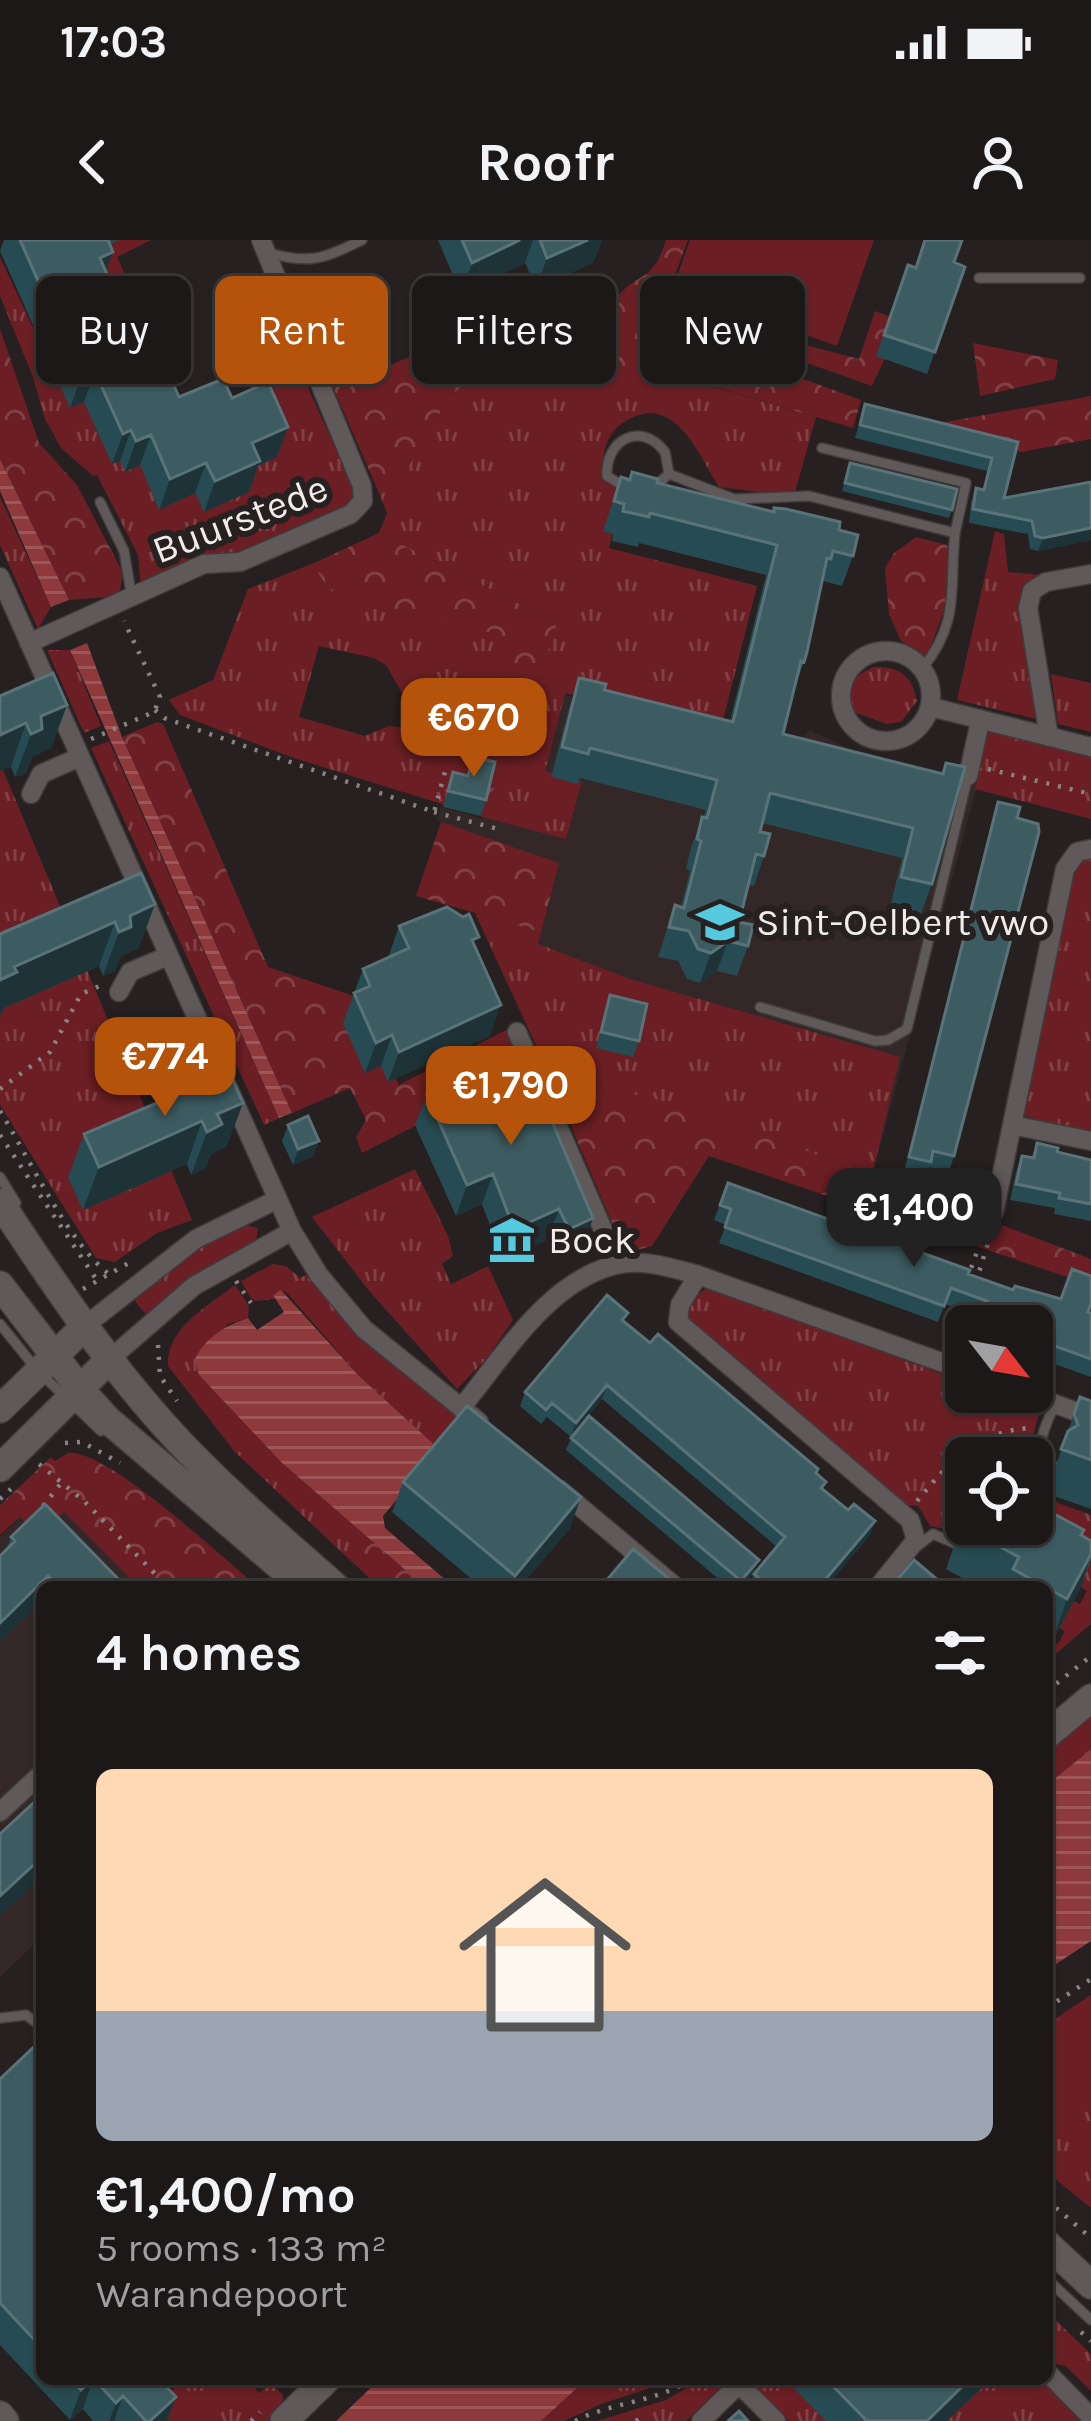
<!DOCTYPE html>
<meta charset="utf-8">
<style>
body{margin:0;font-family:Karla,sans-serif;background:#252121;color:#f1f3f6;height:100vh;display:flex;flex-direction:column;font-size:45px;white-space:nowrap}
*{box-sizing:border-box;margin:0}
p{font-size:39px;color:#a0a0a2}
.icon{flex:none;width:66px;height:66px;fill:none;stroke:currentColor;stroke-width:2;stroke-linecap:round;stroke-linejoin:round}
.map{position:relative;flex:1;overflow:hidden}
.details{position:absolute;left:36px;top:1341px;width:1017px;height:804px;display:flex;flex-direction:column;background:#1c1818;border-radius:18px;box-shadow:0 3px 9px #0004,0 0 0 3px #3a3737}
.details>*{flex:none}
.top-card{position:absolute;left:36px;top:36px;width:1020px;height:108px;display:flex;gap:24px}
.needle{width:78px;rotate:121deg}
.fabs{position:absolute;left:945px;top:1065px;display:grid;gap:24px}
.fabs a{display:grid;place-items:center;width:108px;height:108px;border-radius:18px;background:#1c1818;box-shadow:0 3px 9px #0004,0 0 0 3px #3a3737;font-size:60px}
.price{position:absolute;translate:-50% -102px;padding:0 27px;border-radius:24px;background:#b45309;color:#fff;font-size:39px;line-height:78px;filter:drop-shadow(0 3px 6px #0008)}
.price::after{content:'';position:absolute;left:50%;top:72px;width:36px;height:27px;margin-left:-18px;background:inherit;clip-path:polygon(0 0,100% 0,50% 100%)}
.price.selected{background:#222;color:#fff}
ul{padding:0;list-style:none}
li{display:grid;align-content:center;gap:24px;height:636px;padding:0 60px}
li+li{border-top:3px solid #3a3737}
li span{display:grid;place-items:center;height:372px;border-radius:18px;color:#555}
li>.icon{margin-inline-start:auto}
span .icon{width:216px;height:216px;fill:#fffc;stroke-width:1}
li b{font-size:51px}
h2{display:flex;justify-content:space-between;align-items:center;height:144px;padding:0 60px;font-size:51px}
.chip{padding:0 42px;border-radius:18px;background:#1c1818;box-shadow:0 3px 9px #0004,0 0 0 3px #3a3737;font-size:42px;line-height:108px}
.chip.selected{background:#b45309;color:#fff}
.status{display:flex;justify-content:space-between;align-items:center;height:84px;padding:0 60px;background:#1c1818;direction:ltr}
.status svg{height:33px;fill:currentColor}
header{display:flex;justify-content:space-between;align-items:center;height:156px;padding:0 60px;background:#1c1818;font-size:54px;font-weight:700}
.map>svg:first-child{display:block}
.built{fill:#332727}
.grass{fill:url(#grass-tufts);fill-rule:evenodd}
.forest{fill:url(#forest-crowns)}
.park{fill:#6b1f24}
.water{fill:url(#water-rules)}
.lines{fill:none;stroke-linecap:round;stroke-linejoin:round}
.lane-casing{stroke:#403c3c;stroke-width:12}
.street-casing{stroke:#403c3c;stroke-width:21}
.secondary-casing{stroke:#403c3c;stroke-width:30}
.path{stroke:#898484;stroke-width:4.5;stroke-dasharray:3 9;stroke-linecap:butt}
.lane{stroke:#605959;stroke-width:9}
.street{stroke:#605959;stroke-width:18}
.secondary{stroke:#605959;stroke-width:27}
.wall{fill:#274b52}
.shaded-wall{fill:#1e3337}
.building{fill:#3d5c62;stroke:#597378;stroke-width:3}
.labels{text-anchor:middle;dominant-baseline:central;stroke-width:12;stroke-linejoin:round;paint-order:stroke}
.street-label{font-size:39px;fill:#f0ecec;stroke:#262020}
.poi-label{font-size:39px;fill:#f0ecec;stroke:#262020;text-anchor:start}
</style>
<div class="status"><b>17:03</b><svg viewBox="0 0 49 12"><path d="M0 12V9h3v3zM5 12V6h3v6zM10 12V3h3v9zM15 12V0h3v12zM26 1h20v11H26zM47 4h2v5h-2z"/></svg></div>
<header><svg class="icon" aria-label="back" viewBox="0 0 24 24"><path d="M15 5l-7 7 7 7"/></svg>Roofr<svg class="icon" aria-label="person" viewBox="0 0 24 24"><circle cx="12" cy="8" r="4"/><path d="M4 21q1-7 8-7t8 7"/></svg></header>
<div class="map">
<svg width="1091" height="2181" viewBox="0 0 1091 2181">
<defs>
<pattern id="grass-tufts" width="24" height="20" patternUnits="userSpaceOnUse" patternTransform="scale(3)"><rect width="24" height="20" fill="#6b1f24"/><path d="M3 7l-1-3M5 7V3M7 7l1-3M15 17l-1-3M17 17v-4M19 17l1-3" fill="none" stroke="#804044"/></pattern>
<pattern id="forest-crowns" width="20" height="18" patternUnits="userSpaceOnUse" patternTransform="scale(3)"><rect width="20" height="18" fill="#6b1f24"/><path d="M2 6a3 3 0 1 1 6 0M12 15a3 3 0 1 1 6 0" fill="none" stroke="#804044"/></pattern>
<pattern id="water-rules" width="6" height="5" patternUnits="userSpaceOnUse" patternTransform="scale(3)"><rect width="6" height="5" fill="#8e3a3c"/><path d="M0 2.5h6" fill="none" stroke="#9e5758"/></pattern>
</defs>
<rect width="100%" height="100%" fill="#262020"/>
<path class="built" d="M517,442l195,53 61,28 37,-33 56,27 113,22 -107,397 -328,-117 -5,-52 -80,-170 -22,-17 3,-13 42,11z
M57,1242l100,105h-115v350l-42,40v-440z"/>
<path class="grass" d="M117,0h34l-34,17 68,156 -45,21 -52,-180z
M0,17l68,146 15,-7 109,89 9,21 31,-100 45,-20 -7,-13 20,-6 12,7 57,127 -121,53 -97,34 -3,-33 -41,-80 -4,1 -32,-28 -16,-29 -12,-42 -33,-81z
M531,121l32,11 58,6 34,-8 161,47 -22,79 -75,-9c-21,-32 -44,-97 -95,-65 -18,12 -21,29 -22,50l20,24 -13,52 148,38 -37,146 -155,-39 -20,78 37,10 -16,58 -80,-21 33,-130 38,-65 -178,-90 8,-20 -8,-20 15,-3 57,-96 43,-23z
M0,257l51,110 -13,22 -38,-84z
M995,291l9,3 4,38 33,3 -18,12 -2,11 16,121 -80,-19z
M314,323l16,25 27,11 145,36 -6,43 14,4 -33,133 -183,-57 -114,-43 -11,-15 44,-20 35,-91zM319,406l55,12 12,7 17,30 39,13 5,9 -3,10 -10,4 -45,-5 -24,10 -66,-19z
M47,410h23l31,76 -17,7z
M873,427c26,-1 39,8 44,34l-16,21 -15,2 -34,-13 -4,-9 7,-25z
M1051,434l40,9v49l-33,-8z
M989,490l102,27v62l-116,-30z
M109,501l170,377 -15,7 -173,-377z
M0,523l192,457 -35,13 -42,29 -19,-4 -96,-153z
M1091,618v272l-30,-3 -39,-12 53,-249 7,-7z
M475,673l66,19 -3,12 92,35 270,78 -28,119 -310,-109 -22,-13z
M415,929l33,67 5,20 -11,8 9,20 37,-18 25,54 -26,38 -30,31 -87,-97 -58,-75z
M246,985l12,3 -2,13 -68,41 -41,34 -17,-21 59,-41z
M273,1024l13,2 14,12 7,-4c48,68 115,114 181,164l-49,11 -80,-73 -71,-82 -4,-3 -11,3 2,5 -20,2 -5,-4 -9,-16z
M235,1045l14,21 -1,12 -20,6 -29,51 82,87 87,75 -18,23 -115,-108 -67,-86c-2,-38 40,-60 67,-81z
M709,1048l257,95v9h25l49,18c-6,24 -16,45 7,63l-8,23 52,19v109l-44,37v-14l5,-5 6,2 7,-13 -6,-3 15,-27 6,3 7,-13 -6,-4 3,-6 -60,-32 8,-25v-66h-66v49l-15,23 -21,-4 -12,-20 -11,-1 -217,-184c-5,-14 5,-28 19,-33z
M1091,1466v43l-44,36v-42z
M1091,1755v213l-44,-36v-148z
M1047,2072l44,42v37l-25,-25 -11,-2 -8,-8z
M184,2139h63l12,14 12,-9 12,11 -1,12 -14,14h-104l-11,-12z
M587,2139h91l-77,25 -37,17h-23z
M702,2139l24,3 -40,39h-89l69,-21z
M747,2139h294l43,42h-296z"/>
<path class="forest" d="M666,0h22l-22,58 87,33 106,28 16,-48 27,10 -30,65 -212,-75 -3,15 204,74 -8,28 -182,-54c-26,-5 -48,3 -72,15l-68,-28 -37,10 -43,23 -57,97 -15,2 -50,-115 25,-14 8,14 98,-44 27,-17 69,33 5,-9 24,5c14,-15 19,-34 32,-49 21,-25 36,-14 49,-57z
M0,89l39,114 38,42 46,88 -4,23 -50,4 -69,-141z
M973,103l85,17 -3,19 -75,17z
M1091,156v43l-70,13 -98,-26z
M379,293l178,90 -9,29 -29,36 -33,130 -9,-3 33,-133 -14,-4 5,-43c-34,-9 -150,-30 -172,-48 -7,-6 -12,-16 -15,-24z
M916,297l31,8c12,34 -7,79 -21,112l-25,-16 -12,-27 -4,-46 9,-15z
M157,482l6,2 105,243 89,30 42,88 109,-56 33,77 -122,18 -57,29 -6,-16 10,-17 -16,-32 -58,25 -170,-376z
M441,582l118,41 -18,69 -125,-36z
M540,814l22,13 242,83 287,109v26l-382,-129 -57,90 -27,7z
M68,1213c38,-5 156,106 190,134h-119l-75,-75 -25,25 -19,-20 -20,18v-30l51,-48 4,4z
M368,1297l57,50h-46l-29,-27z"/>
<path class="park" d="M690,0h184l-37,106 -164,-58z
M1091,1755v85l-44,22v-73z"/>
<path class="water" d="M0,219l69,141 -18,7 -51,-116z
M87,403l35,94 170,376 -13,5 -209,-468z
M281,1050l78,86 80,73 -56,67 2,12 69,59h-29l-144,-125 -82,-87 -4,-16c10,-21 31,-34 53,-41l9,12 27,-18 -11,-17z
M1091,1509v192l-44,29v-185z
M380,2139h207l-46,42h-205z"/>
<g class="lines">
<defs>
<path id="lane" d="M266,12c42,13 58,7 96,-12
M979,38h101
M822,208l144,35 -11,50
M625,247l-18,-11c-2,-36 34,-56 58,-24l4,22 65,25 75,-3 146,37c-6,55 6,88 -33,136
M653,248l16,-14
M100,262l24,49 8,47
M760,767l115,34 13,-1 19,-11 61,-253
M0,937l16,26
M0,1084l38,47 63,60
M1054,1226c-24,-15 -8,-41 1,-62
M915,1308l18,-14 23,10
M0,1778l26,-3 16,12
M1047,2039l44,41"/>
<path id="street" d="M0,337l292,654 27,44 45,54 115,93
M29,403l175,-79 36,-2 111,-48 12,-13 -1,-15 -101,-246
M841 456a45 45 0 1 1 90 0a45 45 0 1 1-90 0Z
M931,467l160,40
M1049,497l-21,-129 4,-17 14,-9 45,-8
M968,536l12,-54
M31,554l10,-20 39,-17
M119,752l11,-20 38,-16
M517,792l101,232
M1012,885l79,16
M994,972l71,-343 12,-17 14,-3
M698,1035l268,96
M86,1085l110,-86 80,-39
M111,1118l83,-72 98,-55
M1022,1152l69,25
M461,1168c43,-52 86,-126 154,-143 27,-7 57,3 83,10l-18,30 -2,17 232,198 6,20 -38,47
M560,1250l116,97
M0,1572l42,-39
M1047,2132l44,45
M701,2181l38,-37 37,37"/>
<path id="secondary" d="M0,962c60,92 126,189 205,266 41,41 87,80 131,119
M0,1045l80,104 28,31 196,167
M0,1169l86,-84
M0,1228l111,-110
M1047,1495l44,-37
M1047,2004l44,41
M0,2175l5,6
M284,2181l43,-42"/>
</defs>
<use href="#lane" class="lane-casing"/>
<use href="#street" class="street-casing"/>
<use href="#secondary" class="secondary-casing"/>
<path class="path" d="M155,470l9,8 270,94 12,-44
M91,499l56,-24 8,-5 5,-13 -36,-76
M988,529l103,25
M434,572l64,17
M0,849l50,-37 31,-58 21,-9
M0,871c28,45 69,133 109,163
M0,895l96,144
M967,1039l19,-51
M236,1041l15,22
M976,1042l16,-52
M83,1049l51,-29
M946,1102l12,-35
M955,1104l12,-34
M158,1105l2,31 17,25
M65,1203l17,-1 38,21
M39,1224l45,37 84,86
M0,1259l11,-10
M917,1261c35,-41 54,-67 111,-73
M43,1266l19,-24
M1047,1451l44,-35
M1047,1768l44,-29
M1047,1960l44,38
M1081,2092l10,9
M251,2181l9,-9
M575,2181c37,-19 82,-19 117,-42
M636,2181l3,-2"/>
<use href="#lane" class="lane"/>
<use href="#street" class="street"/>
<use href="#secondary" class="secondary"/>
</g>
<path class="wall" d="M4,0h115l-9,4 -4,28 34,78 39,47 53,1 56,29 -11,30 -19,9 -9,26 -45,20 -9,-19 -36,17 -19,-45 -15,7 -5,-11 -8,3 -28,-62 -14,6 -70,-157z
M438,0h164l-9,23 -57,25 -11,-25 -64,31z
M954,22l11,5 -38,107 -51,-18 32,-91 7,3z
M865,164l153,38 -14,56 87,-16v58l-53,11 -8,-2 -2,-15 -59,-11 2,-21 5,-14 7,2 4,-19 -132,-33z
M850,223l102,47 -3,8 -107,-27z
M621,237l36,6 182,47 14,26 -11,30 -19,-5 -19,81 -11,30 -10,42 159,40 4,-11 -14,121 -11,30 -31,-7 12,-49 -140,-35 -2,9 4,24 -10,30 -6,-1 -9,37 9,24 -11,30 -20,-5 -17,12 -13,-4 -9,-18 -20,-4 17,-52 6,2 9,-36 -4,-2 5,-22 15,-37 -126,-32 -2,6 -27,-7 18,-69 10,-30 25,12 126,31 36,-146 -127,-32 -1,4 -26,-6 1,-7 -10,-3z
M0,456l67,9 -16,43 -19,9 -6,16 -11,4 -4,-10z
M473,517l13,43 -5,16 -38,-9 10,-35 14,3z
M998,562l-44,354 -5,16 -20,-5 -4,11 -21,-6 89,-354z
M141,633l-2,75 -18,8 -6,15 -12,5 -4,-10 -95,42z
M399,686l76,21 15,89 -102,46 -7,-16 -16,7 -22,-50 20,-54 25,-11z
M610,755l29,46 -6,16 -37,-9z
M229,832l-2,74 -16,8 -5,14 -15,7 -4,-11 -104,46 -15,-32 16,-44z
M494,854l99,124 -11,31 -24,10 -11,-19 -44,20 -21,-56 -26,12 -41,-91 12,-30z
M288,885l25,31 -20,9 -11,-24z
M1037,903l20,9 34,8v61l-37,-7 1,-6 -45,-8 6,-28 6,-16 9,2z
M728,943l285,107 78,23v64l-59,-21v-30h-54l4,-9 -37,-13 -7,18 -219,-79 7,-18 -12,-5z
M625,1082l25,21 168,126 -1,5 9,8 -3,8 25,20 27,11 -5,14 -44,52h-77l5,-13 23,-27 -175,-148 -31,38 -24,-20 -6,7 -21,-18 5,-14z
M1080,1157l11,4v108l-45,-16z
M571,1198l183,134 -12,15h-14l-162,-137z
M403,1242l167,46 -50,59h-39l-89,-75z
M961,1286l121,10 9,5v19l-10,27 -29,55 -5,-2v-53h-69l-32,-18z
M11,1297l115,50h-84v25l-5,-6 -37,36v-86l6,-6z
M42,1803v336h117l17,18 -9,24h-74l-10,-12 -13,11 -70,-75v-266z
M785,2139h206l-44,42h-121z"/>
<path class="shaded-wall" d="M520,0h13l-8,23 -64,31 11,-31z
M588,0h14l-9,23 -57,25 11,-30z
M113,12l-11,30 -2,-24z
M95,132l-11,30 -14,6 11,-30z
M288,187l-11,30 -19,9 -9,26 -45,20 11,-31 37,-38z
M131,190l-11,31 -8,3 11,-30z
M151,195l-11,30 -15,7 11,-31z
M206,223l-11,30 -36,17 11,-31z
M1091,288v12l-53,11 5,-13z
M67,465l-16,43 -19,9 -6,16 -11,4 16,-43 10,-18z
M26,483l-15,44 -11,4v-36z
M155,664l-16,44 -18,8 -6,15 -12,5 16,-44 11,-16z
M115,682l-16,44 -95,42 -4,8v-36l14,-13z
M728,701l-11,30 -17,12 11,-30z
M501,765l-11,31 -102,46 11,-30z
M392,795l-11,31 -16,7 11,-30z
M243,863l-16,43 -16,8 -5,14 -15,7 16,-43 10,-18z
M202,881l-15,43 -104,46 16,-43z
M319,901l-6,15 -20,9 5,-16z
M493,934l-11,30 -26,12 11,-31z
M559,969l-12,31 -44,20 11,-31z
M593,978l-11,31 -24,10 11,-30z
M607,1145l-5,14 -31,38 5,-14z
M581,1257l-11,31 -50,59h-9l4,-11z
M875,1281l-5,14 -44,52h-7z
M1091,1314l-10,33 -29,55 15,-43z
M759,1320l-5,12 -12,15h-3l2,-6z
M48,1336l-4,11h-2l-5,19 -37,36v-19z
M42,1617v20l-42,39v-20z
M93,2139l-10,30 -13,11 11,-30z
M970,2139h21l-44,42h-20z
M123,2156l-9,25h-5l7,-18z
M176,2157l-9,24h-17z"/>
<path class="building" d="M20,0h88l5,12 -13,6 40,92 15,-7 24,54 44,-18 9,19 36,-16 20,45 -36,16 8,18 -45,20 -9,-18 -36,16 -19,-44 -15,6 -5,-11 -8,4 -28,-62 -14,6z
M462,0h58l-48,23z
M540,0h48l-41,18z
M925,0h37l-8,22 11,5 -30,85 -51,-17 24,-70 8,3z
M865,164l153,38 -14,56 87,-16v46l-48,10 -8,-2 -3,-15 -59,-12 3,-21 8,2 8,-32 -132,-33z
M850,223l107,26 -5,21 -107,-27z
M632,232l26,7 -1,4 117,29v-4l12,1 54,13 -1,8 19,5 -5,21 -20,-5 -2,8 -4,-1 -20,94 -3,10 -3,-1 -18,73 160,40 3,-11 19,4 -33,117 -31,-7 12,-49 -143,-35 -10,39 10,2 -6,22 -8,-2 -17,68 14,3 -5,21 -20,-5 -17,12 -13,-4 -9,-18 -20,-4 6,-22 9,3 17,-67 -4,-2 5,-22 5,1 10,-38 -127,-32 -2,6 -26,-7 17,-69 27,6 -2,6 129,32 44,-177 -127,-32 -1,4 -26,-6 1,-7 -10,-3 7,-24 9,3z
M53,433l14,32 -26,11 1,13 -11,5 -5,-11 -26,12v-39z
M473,517l22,5 -9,38 -38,-9 5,-19 15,4z
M998,562l22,5 -3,11 21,6 1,8 -85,324 -21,-5 -2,11 -22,-5z
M141,633l14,31 -25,12 1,11 -12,5 -4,-10 -101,45 3,5 -17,8v-46z
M447,667l16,10 6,-3 10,23 -7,3 29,65 -102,47 -7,-17 -16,8 -22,-50 16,-7 -7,-17 46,-21 -10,-22z
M610,755l37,9 -8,37 -38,-9z
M483,829l11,25 39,-17 60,141 -24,11 -10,-20 -45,20 -21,-55 -26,11 -40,-90z
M229,832l14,31 -26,11 5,10 -15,8 -5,-11 -103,46 -15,-33z
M308,876l11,25 -21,8 -10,-24z
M1037,903l21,5 -1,4 34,8v44l-32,-6 1,-5 -44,-9 6,-28 12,2z
M728,943l242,87 -2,4 45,16 2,-4 46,13 11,-30 19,7v27l-3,9 3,1v46l-59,-21v-12h-34l-17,-6 6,-19 -36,-13 -7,18 -219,-79 6,-18 -11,-4z
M607,1055l21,18 -6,7 28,23 8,-9 160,135 -2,4 10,9 -5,6 27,22 6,-6 21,17 -56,66h-50l-15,-13 31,-37 -178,-152 -31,38 -24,-20 -6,7 -21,-18z
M1080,1157l11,4v59l-30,-11 7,-18 10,-6 -4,-11z
M467,1166l114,91 -66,79 -112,-94z
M589,1176l170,144 -18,21 -170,-143z
M1032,1262l52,28 -3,5 10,6v13l-24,45 -54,-30 6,-12 -58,-31 5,-9v7h66z
M45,1264l81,83h-67l-11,-11 -48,47v-67l15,-15 -4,-4z
M633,1309l46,38h-78z
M914,1320l32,27h-55z
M42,1555v62l-42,39v-62z
M40,1801l2,2v305l-42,-45v-224z
M71,2139h22l-12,11z
M94,2139h65l17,18 -26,24h-4l-23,-25 -7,7z
M826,2139h144l-43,42h-60z
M739,2171l9,10h-20z"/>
<defs>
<symbol id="school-bare" viewBox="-9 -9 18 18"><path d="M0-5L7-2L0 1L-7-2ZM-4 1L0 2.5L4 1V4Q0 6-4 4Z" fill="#55cadf" stroke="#262020" stroke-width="2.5" paint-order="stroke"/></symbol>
<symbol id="museum-bare" viewBox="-9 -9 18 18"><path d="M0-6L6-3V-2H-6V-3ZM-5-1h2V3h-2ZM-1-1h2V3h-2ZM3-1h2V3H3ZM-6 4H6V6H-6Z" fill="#55cadf" stroke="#262020" stroke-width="2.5" paint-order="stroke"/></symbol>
</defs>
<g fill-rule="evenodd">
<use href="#school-bare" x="687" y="649" width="66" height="66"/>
<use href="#museum-bare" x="479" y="967" width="66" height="66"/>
</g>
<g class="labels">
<g class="street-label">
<text transform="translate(240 279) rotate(-21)">Buurstede</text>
</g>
<g class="poi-label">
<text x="756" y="682">Sint-Oelbert vwo</text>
<text x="548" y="1000">Bock</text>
</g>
</g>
</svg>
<div class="fabs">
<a><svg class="needle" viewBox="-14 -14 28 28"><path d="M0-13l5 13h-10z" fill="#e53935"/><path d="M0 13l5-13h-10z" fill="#a0a0a2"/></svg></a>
<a><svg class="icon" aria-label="locate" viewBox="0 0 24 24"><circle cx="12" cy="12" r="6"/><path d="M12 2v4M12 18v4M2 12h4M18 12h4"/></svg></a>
</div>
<b class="price" style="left:474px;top:540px">€670</b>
<b class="price" style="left:165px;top:879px">€774</b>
<b class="price" style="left:511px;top:908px">€1,790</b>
<b class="price selected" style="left:914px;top:1030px">€1,400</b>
<div class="top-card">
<a class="chip">Buy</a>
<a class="chip selected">Rent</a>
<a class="chip">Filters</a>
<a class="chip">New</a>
</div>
<section class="details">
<h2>4 homes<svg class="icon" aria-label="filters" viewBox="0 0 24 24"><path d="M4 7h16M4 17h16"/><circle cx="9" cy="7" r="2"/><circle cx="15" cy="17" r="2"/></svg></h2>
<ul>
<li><span style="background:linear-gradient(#ffd9b3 65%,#9aa5b1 0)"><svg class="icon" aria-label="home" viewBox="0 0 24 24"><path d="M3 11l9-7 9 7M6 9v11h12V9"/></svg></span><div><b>€1,400/mo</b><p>5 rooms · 133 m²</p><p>Warandepoort</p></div></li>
</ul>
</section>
</div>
